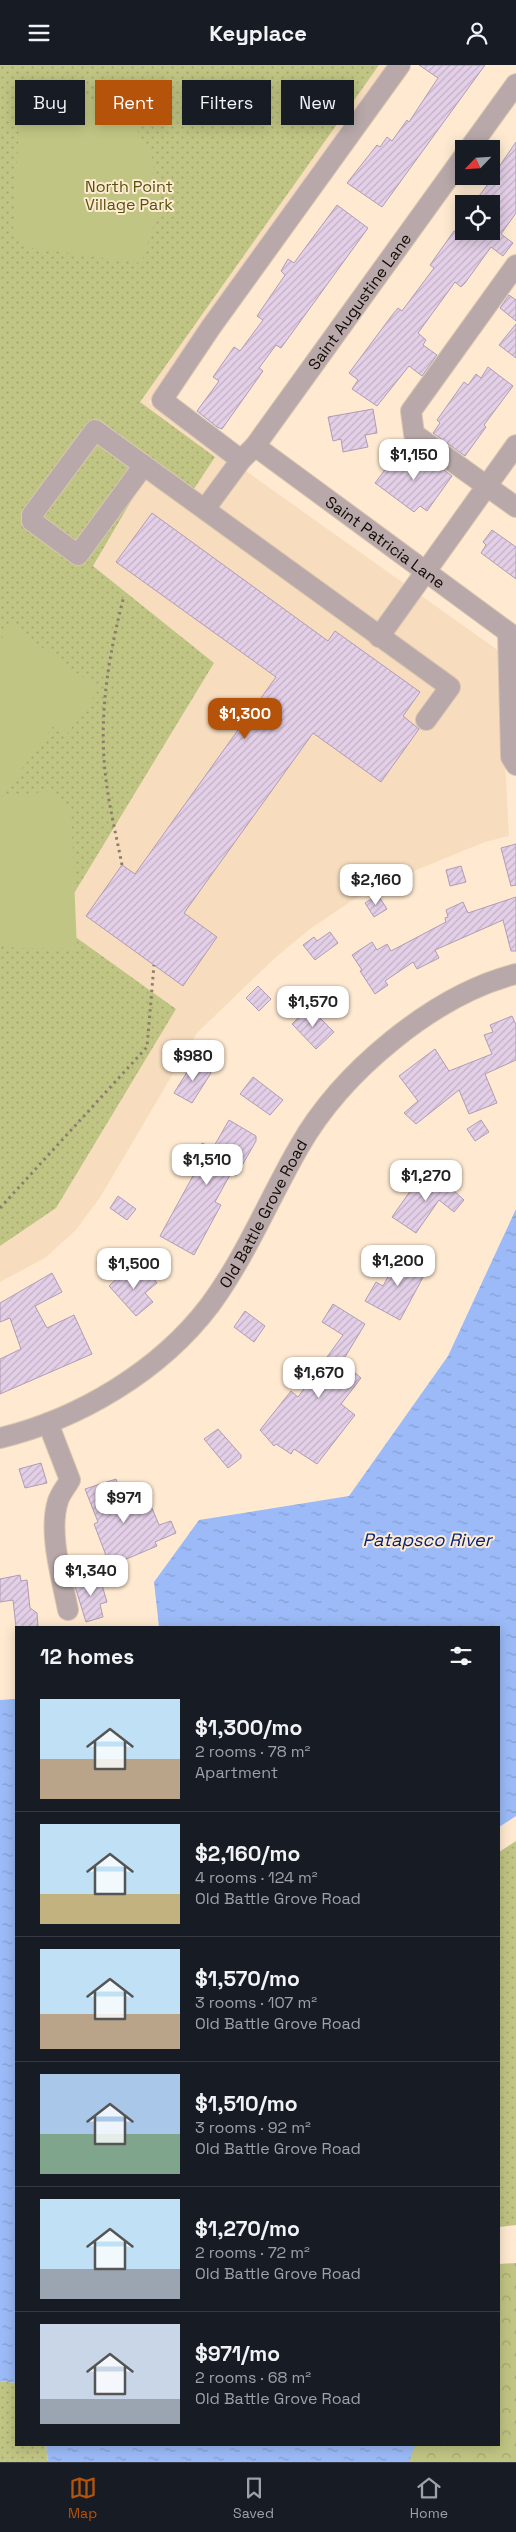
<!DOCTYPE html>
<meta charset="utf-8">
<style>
body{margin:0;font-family:"Space Grotesk",sans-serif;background:#242831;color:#f1f3f6;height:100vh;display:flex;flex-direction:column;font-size:19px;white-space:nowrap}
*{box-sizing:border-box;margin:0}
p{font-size:16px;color:#9ea1a6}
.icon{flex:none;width:28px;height:28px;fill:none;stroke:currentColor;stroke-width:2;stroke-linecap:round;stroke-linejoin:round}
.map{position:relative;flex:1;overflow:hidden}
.drawer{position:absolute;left:15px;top:1561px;width:485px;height:820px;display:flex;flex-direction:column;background:#171b24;border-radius:0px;box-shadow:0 2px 12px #0003}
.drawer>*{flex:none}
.banner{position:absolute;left:15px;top:15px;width:486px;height:45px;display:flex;gap:10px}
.needle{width:32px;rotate:245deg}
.fabs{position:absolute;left:455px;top:75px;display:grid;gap:10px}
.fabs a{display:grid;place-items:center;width:45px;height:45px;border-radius:0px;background:#171b24;box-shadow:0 2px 12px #0003;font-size:25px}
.price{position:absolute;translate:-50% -42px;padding:0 11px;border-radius:10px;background:#fff;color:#222;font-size:16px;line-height:32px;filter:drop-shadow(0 1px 2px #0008)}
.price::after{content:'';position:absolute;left:50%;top:30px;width:15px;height:11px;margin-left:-8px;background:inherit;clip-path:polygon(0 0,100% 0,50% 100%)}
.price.selected{background:#b45309;color:#fff}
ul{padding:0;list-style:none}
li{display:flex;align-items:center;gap:15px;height:125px;padding:0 25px}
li+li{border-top:1px solid #363941}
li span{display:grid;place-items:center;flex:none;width:140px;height:100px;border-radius:0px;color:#555}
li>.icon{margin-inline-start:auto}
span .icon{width:60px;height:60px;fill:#fffc;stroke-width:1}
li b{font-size:21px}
h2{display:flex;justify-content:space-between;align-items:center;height:60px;padding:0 25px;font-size:21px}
.pill{padding:0 18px;border-radius:0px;background:#171b24;box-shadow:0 2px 12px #0003;font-size:18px;line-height:45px}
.pill.selected{background:#b45309;color:#fff}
header{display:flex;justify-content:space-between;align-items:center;height:65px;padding:0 25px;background:#171b24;font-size:22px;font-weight:600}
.dock{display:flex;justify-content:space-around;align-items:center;height:70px;border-top:1px solid #363941;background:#171b24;font-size:14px;color:#9ea1a6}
.dock a{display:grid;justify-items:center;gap:2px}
.dock .selected{color:#b45309}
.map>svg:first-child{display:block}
.built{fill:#f7ddbe}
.grass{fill:url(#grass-dots)}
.forest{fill:url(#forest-crowns)}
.garden{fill:#c0c583}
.water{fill:url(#water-ripples)}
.building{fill:url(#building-hatch);stroke:#b09cb4}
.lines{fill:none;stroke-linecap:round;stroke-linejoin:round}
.minor-casing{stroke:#d9c6b0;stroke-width:22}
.path{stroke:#8c7e6d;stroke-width:3;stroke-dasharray:2.5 4;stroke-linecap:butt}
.minor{stroke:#b8a8a9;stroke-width:20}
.labels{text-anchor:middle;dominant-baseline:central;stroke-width:4;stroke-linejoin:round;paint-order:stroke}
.park-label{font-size:16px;fill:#52540d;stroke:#ffead1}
.street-label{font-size:16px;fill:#120b04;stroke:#ffead1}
.water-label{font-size:18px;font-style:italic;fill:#032578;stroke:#ffead1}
</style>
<header><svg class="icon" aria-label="menu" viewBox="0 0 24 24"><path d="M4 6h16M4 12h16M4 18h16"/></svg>Keyplace<svg class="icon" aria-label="person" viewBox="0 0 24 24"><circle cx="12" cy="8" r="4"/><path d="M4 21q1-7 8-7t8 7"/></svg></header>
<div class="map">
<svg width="516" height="2397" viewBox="0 0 516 2397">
<defs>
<pattern id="grass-dots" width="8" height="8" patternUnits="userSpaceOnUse" patternTransform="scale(1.25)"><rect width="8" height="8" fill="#c0c583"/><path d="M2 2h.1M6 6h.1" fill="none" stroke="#a4a870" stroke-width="1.8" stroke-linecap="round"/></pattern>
<pattern id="forest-crowns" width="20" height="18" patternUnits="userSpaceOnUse" patternTransform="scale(1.25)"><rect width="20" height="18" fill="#c0c583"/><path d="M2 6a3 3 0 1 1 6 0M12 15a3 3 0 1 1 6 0" fill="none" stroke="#a4a870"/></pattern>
<pattern id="water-ripples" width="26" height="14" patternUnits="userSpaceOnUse" patternTransform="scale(1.25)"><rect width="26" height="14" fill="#9bbaf7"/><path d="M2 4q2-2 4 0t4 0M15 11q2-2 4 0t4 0" fill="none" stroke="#849fd2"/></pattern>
<pattern id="building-hatch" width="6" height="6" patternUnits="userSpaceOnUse" patternTransform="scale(1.25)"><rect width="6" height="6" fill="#e3cfe7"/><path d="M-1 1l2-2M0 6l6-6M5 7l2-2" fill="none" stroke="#c2b0c4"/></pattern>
</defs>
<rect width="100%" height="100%" fill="#ffead1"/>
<path class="built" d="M0,0h390l-241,337 350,249 10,185 -24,6 -66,27 -66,31 -43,29 -35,29 -78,75 -96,163 -25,34 -31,28 -45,24z"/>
<path class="grass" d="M0,0h379l-239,337 75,55 -23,35 -38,-30 -61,104 121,97 -158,260 120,86 -120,199 -56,38z
M516,1776v384l-17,2v-375z
M0,2316l16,2v62h30l2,17h-48z"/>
<path class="forest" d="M516,2198v199h-134l5,-17h112v-181z"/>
<path class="garden" d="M21,27l50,3 51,10 30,51 6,57 -17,50 -115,-16 -13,-15z
M11,560l88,64 -32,45 -13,-9 -50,69 -4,-3v-150z
M51,726l20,16 6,142 -62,-1 -15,-4v-147z"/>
<path class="water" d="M516,1144v607l-17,11v-200h-340l-5,-45 45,-62 150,-24 99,-140z
M16,1634v684l-16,-2v-681z
M46,2380h369l-6,17h-361z"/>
<path class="building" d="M419,0h66l-103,142 -35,-24 30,-38 3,2 7,-10 5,4 15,-21 2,2 29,-44z
M516,77v71l-15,21 12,9 -10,13 -12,-9 -26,36 -4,4 -6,-5 -37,51 8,7 -3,5 14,10 -15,21 -13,-10 -32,40 -25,-17 6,-9 -9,-7 44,-59 5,-6 4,3 32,-43 -4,-3 24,-34h37v-27h-18l15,-20 -8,-8h11v-4l3,2z
M337,140l31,23 -87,120 -5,-3 -17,23 4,3 -41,58 -5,-2 -20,-16 22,-30 -6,-4 21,-30 6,4 23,-31 -6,-4 28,-41 -4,-4 7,-12 6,4z
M509,230l7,5v21l-16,-13z
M516,259v34l-17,-13z
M488,302l25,19 -29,39 2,2 -21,29 -32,-23 7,-10 -3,-3 27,-38 4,3 8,-11 5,4z
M373,344l4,24 -12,2 3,12 -25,5 -2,-13 -8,2 -5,-24z
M399,386l12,9 7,-9 34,25 -25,35 -7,-5 -6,6 -39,-29z
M152,448l176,128 7,-10 85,61 -17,24 16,13 -38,53 -68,-49 -129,180 33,24 -34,49 -97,-70 36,-51 13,9 141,-197 -160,-115z
M492,465l24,17v32l-35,-26 5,-8 -3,-3z
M516,779v41l-5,1 -10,-38z
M461,801l5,16 -16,4 -4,-16z
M378,830l9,14 -13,8 -9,-14z
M516,832v54h-5l-8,-31 -68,30 4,8 -22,11 -4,-7 -28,19 3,4 -13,9 -15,-23 2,-1 -10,-15 20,-13 5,8 10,-6 4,7 55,-29 -1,-4 3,-1 -2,-7 17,-8 5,11z
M330,867l8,11 -23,17 -12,-15 11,-8 3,4z
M258,921l13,13 -12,12 -13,-13z
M309,942l25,25 -18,17 -24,-25z
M512,951l4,9v35l-31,14 12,29 -28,11 -10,-24 -43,34 -12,-11 14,-12 -19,-25 36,-27 14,22 43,-17 -8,-19 9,-3 -3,-7z
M194,996l17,12 -19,30 -18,-10z
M253,1012l30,23 -13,15 -30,-21z
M229,1055l27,16v5l-20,35 -5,-3 -16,29 6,3 -27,50 -34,-19 34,-62 -14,-6 8,-19 10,4 4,-10 11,5z
M481,1055l8,12 -14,9 -8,-12z
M436,1109l28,26 -10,12 -15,-12 -23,33 -24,-16 26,-37 7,6z
M118,1131l18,13 -9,11 -17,-12z
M401,1188l27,15 -28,52 -35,-19 11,-19 7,4z
M140,1202l2,2 2,-2 13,16 -12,10 8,9 -17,14 -27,-30 16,-15 5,6z
M52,1208l10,19 -27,14 12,22 27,-13 18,39 -92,40v-35l21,-10 -11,-31 -10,4v-19z
M333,1239l32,20 -23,38 19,16 -20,26 14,11 -38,49 -23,-15 -3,5 -15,-10 -2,2 -14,-16 31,-39 7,6 45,-62 -21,-13z
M245,1246l20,15 -11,16 -20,-15z
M218,1364l23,26v3l-13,10 -24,-29z
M41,1398l6,20 -22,5 -6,-19z
M116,1414l10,25 11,-4 5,13 10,-5 7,17 12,-4 5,12 -21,9 2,4 -47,20 -16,-42 4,-2 -13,-33z
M20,1510l1,6 6,-1 3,28 7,5 1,14h-22l-3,-27 -13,2v-23z
M99,1510l8,27 -7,2 3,13 -17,5 -12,-39z"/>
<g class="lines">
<defs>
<g id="minor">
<path d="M469,84l47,-65"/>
<path d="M516,200l-105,146 3,23 102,73"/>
<path id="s1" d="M255,381l261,192"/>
<path d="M241,395l-79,-60 49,-73 189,-262"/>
<path d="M144,400l-66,90 -46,-34v-6l63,-85 355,257 -24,33"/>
<path id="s2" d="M205,444l36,-49 14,-14 209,-290"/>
<path d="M508,568l3,124 5,8"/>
<path d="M379,572l137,-192"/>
<path d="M48,1358l22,57c-4,7 -10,14 -12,21 -10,31 4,78 10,109"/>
<path id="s3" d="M0,1373c79,-19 160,-67 210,-133 36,-49 59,-106 89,-158 42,-74 134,-152 217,-173"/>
</g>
</defs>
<use href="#minor" class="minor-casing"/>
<path class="path" d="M122,800c-6,-31 -14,-63 -17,-94 -6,-59 4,-118 19,-175
M0,1143l147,-161 7,-82"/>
<use href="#minor" class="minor"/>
</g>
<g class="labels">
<g class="park-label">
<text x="129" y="121">North Point<tspan x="129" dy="18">Village Park</tspan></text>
</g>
<g class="street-label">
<text stroke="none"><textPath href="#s2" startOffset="259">Saint Augustine Lane</textPath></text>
<text stroke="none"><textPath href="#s1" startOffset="162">Saint Patricia Lane</textPath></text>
<text stroke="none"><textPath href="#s3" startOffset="359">Old Battle Grove Road</textPath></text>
</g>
<g class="water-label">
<text x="427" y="1474">Patapsco River</text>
</g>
</g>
</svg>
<div class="fabs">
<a><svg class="needle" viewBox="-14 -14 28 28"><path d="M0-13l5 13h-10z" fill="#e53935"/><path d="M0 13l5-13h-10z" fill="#9ea1a6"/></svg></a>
<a><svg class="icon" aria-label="locate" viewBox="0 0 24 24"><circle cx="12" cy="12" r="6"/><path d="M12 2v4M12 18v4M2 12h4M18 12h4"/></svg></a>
</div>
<b class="price" style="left:414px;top:416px">$1,150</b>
<b class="price selected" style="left:245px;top:675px">$1,300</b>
<b class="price" style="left:376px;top:841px">$2,160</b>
<b class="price" style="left:313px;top:963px">$1,570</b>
<b class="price" style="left:193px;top:1017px">$980</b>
<b class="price" style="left:207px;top:1121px">$1,510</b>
<b class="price" style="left:426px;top:1137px">$1,270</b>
<b class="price" style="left:398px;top:1222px">$1,200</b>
<b class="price" style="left:134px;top:1225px">$1,500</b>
<b class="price" style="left:319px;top:1334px">$1,670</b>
<b class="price" style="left:124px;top:1459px">$971</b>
<b class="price" style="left:91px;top:1532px">$1,340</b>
<div class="banner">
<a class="pill">Buy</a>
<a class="pill selected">Rent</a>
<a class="pill">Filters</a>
<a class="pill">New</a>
</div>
<section class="drawer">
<h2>12 homes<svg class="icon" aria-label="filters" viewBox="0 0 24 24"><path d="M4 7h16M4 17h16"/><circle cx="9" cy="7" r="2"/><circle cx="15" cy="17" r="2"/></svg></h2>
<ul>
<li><span style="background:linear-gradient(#bfe0f5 60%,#b9a48a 0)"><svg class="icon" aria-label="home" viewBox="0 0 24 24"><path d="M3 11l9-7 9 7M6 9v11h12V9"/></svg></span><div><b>$1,300/mo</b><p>2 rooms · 78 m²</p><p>Apartment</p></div></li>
<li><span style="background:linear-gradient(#bfe0f5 70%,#c2b280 0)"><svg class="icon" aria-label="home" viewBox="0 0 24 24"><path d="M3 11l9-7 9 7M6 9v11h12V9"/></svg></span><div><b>$2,160/mo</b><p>4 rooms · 124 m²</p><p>Old Battle Grove Road</p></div></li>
<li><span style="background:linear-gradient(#bfe0f5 65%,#b9a48a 0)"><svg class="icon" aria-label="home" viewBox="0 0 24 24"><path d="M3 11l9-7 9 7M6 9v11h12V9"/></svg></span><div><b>$1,570/mo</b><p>3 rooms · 107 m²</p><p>Old Battle Grove Road</p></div></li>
<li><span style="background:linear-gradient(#a9c7e8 60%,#7fa58c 0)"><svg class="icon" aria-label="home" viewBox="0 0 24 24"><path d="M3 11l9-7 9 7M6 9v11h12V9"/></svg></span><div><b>$1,510/mo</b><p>3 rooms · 92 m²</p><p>Old Battle Grove Road</p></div></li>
<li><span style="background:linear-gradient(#bfe0f5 70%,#9aa5b1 0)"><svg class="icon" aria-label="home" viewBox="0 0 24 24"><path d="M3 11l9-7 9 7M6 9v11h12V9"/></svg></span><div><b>$1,270/mo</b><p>2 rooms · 72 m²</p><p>Old Battle Grove Road</p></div></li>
<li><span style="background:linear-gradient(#c9d6e8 75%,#9aa5b1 0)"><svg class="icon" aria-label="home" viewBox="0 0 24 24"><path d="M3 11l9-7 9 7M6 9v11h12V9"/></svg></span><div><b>$971/mo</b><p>2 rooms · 68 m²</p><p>Old Battle Grove Road</p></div></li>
</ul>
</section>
</div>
<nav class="dock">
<a class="selected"><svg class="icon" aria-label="map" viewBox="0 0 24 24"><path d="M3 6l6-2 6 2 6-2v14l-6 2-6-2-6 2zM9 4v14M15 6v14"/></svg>Map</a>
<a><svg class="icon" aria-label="saved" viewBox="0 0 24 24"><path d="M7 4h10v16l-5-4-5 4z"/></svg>Saved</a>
<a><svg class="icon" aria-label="home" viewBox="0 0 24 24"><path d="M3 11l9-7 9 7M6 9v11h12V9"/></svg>Home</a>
</nav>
